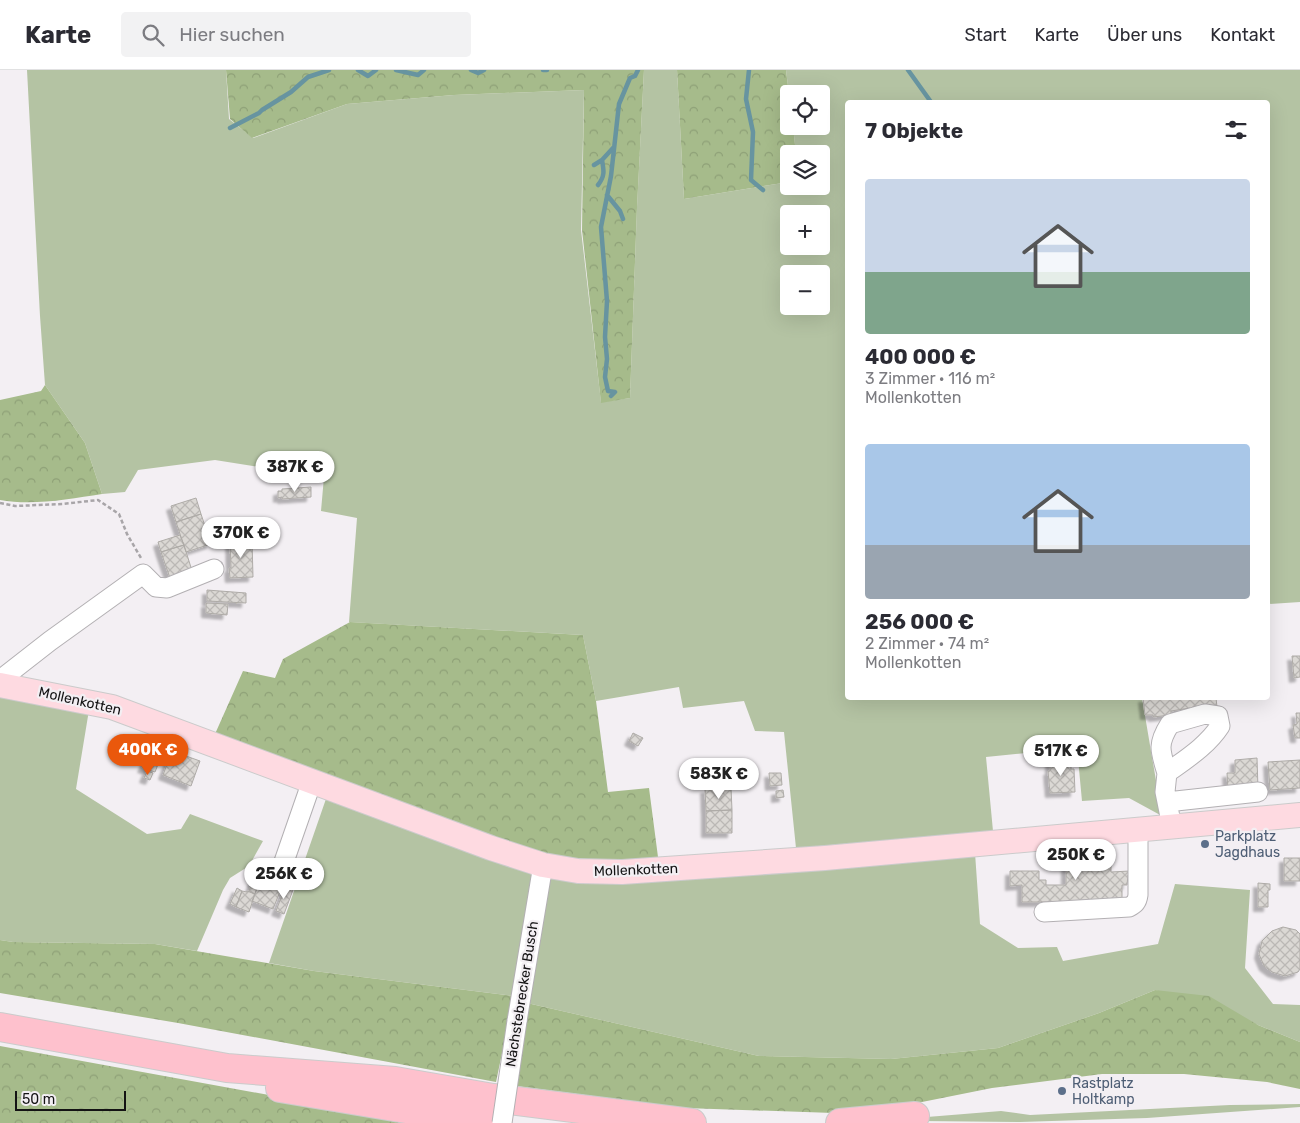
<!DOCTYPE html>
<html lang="de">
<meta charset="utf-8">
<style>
body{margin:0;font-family:Rubik,sans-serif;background:#f2f2f3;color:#2b2b33;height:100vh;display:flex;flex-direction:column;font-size:19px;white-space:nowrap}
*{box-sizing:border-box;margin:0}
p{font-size:16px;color:#7c7c81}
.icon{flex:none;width:28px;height:28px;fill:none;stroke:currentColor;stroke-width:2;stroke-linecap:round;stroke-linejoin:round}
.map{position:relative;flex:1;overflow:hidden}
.panel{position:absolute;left:845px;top:30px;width:425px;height:600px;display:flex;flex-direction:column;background:#fff;border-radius:5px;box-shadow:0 5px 20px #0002}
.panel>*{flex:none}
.fabs{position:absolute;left:780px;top:15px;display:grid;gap:10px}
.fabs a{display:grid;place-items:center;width:50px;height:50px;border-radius:5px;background:#fff;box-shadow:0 5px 20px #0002;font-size:25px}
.scale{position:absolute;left:15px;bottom:12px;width:111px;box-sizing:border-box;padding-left:5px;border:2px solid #141314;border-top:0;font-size:14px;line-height:18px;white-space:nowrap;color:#141314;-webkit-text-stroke:4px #f3eff3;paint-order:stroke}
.price{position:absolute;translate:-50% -42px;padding:0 11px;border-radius:18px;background:#fff;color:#222;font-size:16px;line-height:32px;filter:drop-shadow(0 1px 2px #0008)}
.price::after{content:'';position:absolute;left:50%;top:30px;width:15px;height:11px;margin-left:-8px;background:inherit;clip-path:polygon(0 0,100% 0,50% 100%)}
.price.on{background:#ea580c;color:#fff}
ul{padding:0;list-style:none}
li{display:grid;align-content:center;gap:10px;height:265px;padding:0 20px}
li span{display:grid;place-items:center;height:155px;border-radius:5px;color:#555}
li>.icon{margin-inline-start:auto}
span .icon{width:90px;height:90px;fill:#fffc;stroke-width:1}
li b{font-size:21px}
h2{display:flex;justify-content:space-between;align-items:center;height:60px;padding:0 20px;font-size:21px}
header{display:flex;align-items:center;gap:30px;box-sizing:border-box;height:70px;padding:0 25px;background:#fff;border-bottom:1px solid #e1e1e2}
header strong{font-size:24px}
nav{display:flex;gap:28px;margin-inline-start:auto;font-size:18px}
.search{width:350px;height:45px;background:#f2f2f3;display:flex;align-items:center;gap:12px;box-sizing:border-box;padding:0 18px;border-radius:5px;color:#7c7c81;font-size:19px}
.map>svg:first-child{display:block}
.green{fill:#b4c3a3;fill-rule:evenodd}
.forest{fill:url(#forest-crowns)}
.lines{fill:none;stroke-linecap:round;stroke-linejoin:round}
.stream{stroke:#6794a0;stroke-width:4.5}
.building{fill:url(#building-cross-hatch);stroke:#aeaba7;filter:url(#shadow)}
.minor-casing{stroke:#b3b0b3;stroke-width:21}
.major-casing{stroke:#cbcbcb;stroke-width:26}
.highway-casing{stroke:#cbcbcb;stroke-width:30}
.path{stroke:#a8a5a8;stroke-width:2.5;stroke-dasharray:4 2.5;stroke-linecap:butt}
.minor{stroke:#fff;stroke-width:19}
.major{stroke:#fedae1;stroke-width:24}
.highway{stroke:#fec1cd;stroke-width:28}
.minor-bridge-casing{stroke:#b3b0b3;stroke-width:21;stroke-linecap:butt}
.minor-bridge{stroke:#fff;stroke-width:19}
.service-dot{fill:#5c6f8a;stroke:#f3eff3;stroke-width:2}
.labels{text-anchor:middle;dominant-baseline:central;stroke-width:4.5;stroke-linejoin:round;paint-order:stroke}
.street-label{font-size:14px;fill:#141314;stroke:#f3eff3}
.service-label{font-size:14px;fill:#4e5e75;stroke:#f3eff3;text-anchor:start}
</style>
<header>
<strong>Karte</strong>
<div class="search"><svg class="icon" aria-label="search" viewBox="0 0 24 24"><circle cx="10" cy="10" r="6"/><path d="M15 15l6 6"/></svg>Hier suchen</div>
<nav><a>Start</a><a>Karte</a><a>Über uns</a><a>Kontakt</a></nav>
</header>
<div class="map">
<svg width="1300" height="1053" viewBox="0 0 1300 1053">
<defs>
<pattern id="forest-crowns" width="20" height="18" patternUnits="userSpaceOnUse" patternTransform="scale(1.25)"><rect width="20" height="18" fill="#a6bb8b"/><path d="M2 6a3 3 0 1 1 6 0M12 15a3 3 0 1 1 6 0" fill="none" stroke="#8ea077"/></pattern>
<pattern id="building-cross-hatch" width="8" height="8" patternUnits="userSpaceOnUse" patternTransform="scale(1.25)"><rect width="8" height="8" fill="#dbd8d4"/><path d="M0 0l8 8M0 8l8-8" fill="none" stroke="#bbb8b5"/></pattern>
<filter id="shadow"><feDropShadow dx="-4.5" dy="4.5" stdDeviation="1" flood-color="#0004"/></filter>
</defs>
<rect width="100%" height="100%" fill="#f3eff3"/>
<path class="green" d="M27,0h199l3,49 24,19 94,-34 107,-9 130,-5 -3,140 20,172 29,-4 7,-191 7,-137h33l7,129 105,-17v4h32v-32h-25l-3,-28h28v-32h-32l-3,-24h514v532l-32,2v-502h-420v596h294l20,118 -33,-18 -47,3 -5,-53 -91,9 7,74 -197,17 -12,-116 -29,-1 -11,-30 -61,7 -4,-21 -83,14 -13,-66 -234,-13 8,-104 -36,-7 3,-34 -109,-17 -77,10 -13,22 -23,2 -17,-51 -40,-58 -5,-69zM789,144h32v32h-32zM789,204h32v32h-32z
M0,622l89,18 -13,79 71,45 34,-5 9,-15 73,27 -14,25 -19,12 -7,12 -26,61 -42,-7 -142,-2 -13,-2z
M327,726l210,75 -23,125 -200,-25 -45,-8z
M975,783l5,71 38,24 39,-1 6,14 95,-17 17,-60 75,6 -5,78 28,36 27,1v37l-42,-17 -103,-35 -56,23 -101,35 -107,11 -132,-3 -232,-53 22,-127z
M1300,1034v3l-153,11 -127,4 -100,-1 7,-4 74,-6 29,4 200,-10z"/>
<path class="forest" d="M226,0h418l-7,138 -7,190 -29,5 -19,-173 2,-140 -130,5 -107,9 -95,34 -22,-19z
M677,0h109l3,24v32h4l3,28h-7v28l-105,17z
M45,315l40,58 17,51c-33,5 -69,12 -102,6v-100l41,-9z
M350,552l233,13 13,66 12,91 41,-4 9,69 -43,4 -68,-5 -332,-122 28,-63 32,7 8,-19z
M0,870l13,2 142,2 159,27 200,25 -18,86 -318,-59 -178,-30z
M1155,920l54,6 49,29 42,17v47l-33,-7 -83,-8h-82l-110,14 -130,26 -177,-6 -169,-22 11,-83 232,53 132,3 107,-11 101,-35z
M0,976l422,77h-422z"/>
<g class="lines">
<path class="stream" d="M358,0l10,6 8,-6
M396,0l22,5 6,-5
M471,0l7,3 6,-3
M543,0h4
M749,0l-3,29 7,33 -2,48 12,10
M908,0l23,32
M230,58l29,-15 3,-3 29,-18 17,-15 21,-7
M594,95l8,-5 11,-12
M598,115c7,-9 6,-14 4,-25
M607,125l13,16 3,8
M611,326l4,-4 -7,-1 -3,-14 2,-18 -2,-22 2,-36 -6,-74 10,-51 8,-72 11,-26 5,-2 3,-6"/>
</g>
<path class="building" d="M311,417v10l-29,2v-2l-4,1v-7h4v-2z
M196,428l5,16 -25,8 -5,-16z
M201,444l10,30 -25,8 -10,-30z
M180,465l4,10 -23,7 -3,-10z
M230,471h22l1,36 -23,1 -1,-10h2z
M184,475l9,29 -22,7 -10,-29z
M207,520l39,3v10l-39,-2z
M206,533l22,1 -1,11 -21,-2z
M1292,586h8v21l-6,1z
M1143,628h73l1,9 -27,4v-3l-19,3v4l-18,2v-2h-8z
M1296,643h4v25h-5l-2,-13 4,-1z
M633,663l10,5 -5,8 -9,-5z
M172,681l28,10 -9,25 -28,-11z
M147,687l12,5 -4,10 -13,-4z
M1257,688l1,31 -30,2 -1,-18h8v-13z
M1071,690v9h3l1,23 -25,1 -2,-22h2v-10z
M1300,690v28l-30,2 -2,-28z
M147,701l6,2 -3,7 -6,-2z
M769,703h12l1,12 -12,1z
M731,718l1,22 -26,1 -1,-22z
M783,720l1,7 -8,1v-7z
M732,740v23h-26v-22z
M1066,781l45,1v20l19,-1v4h-2l-1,10h-5v17h-100v-17l-12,1v-15h29v9h7v5h20z
M1284,788h16v23h-16z
M253,810l6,3 -4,11 -6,-3z
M260,810l21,9 -8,20 -21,-8z
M1258,813l12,1v6h-2v17h-10z
M285,817l8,3 -9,24 -8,-3z
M237,818l5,3 -6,16 -6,-3z
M242,821l5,1v-1l8,3 -6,18 -13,-5z
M1283,857l13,3 4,4v35l-2,3 -13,4 -13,-4 -8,-6 -5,-12 3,-13 10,-10z"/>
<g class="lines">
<defs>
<path id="minor" d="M0,610l50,-39 93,-67 13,13 11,1 47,-19
M1167,703c-7,-22 -10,-29 3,-49l35,-10 13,2 2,10c-13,20 -34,33 -53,47l-2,19 7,35
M1167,732l91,-10
M279,806l33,-95
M1044,842l85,-5c6,-3 8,-5 9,-12v-65
M517,951l26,-156"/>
<path id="major" d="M0,615l112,22 379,141 52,17 35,6 44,1 203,-14 475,-43"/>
<path id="highway" d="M0,957l227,41 168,13 98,17 199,25
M280,1018l211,35
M840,1053l75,-7"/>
</defs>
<use href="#minor" class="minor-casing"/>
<use href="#major" class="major-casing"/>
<use href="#highway" class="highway-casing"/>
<path class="path" d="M0,433l15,3 48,-2 35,-4 21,14 8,20 14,24"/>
<use href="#minor" class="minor"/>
<use href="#major" class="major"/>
<use href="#highway" class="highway"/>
<defs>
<path id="minor-bridge" d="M502,1053l15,-102"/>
</defs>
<use href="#minor-bridge" class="minor-bridge-casing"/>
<use href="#minor-bridge" class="minor-bridge"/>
</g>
<g class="service-dot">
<circle cx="1205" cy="774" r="5"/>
<circle cx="1062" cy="1021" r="5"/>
</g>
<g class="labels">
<g class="street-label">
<text transform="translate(80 631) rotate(13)">Mollenkotten</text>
<text transform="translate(636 800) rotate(-2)">Mollenkotten</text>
<text transform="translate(522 924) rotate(-81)">Nächstebrecker Busch</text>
</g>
<g class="service-label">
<text x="1215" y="766">Parkplatz<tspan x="1215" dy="16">Jagdhaus</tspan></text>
<text x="1072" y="1013">Rastplatz<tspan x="1072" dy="16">Holtkamp</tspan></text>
</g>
</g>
</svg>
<div class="fabs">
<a><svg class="icon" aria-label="locate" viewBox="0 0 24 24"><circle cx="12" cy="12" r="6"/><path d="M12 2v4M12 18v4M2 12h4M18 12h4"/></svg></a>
<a><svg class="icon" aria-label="layers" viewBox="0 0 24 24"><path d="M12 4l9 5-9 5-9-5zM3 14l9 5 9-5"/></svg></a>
<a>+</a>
<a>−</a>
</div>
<div class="scale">50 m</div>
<b class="price" style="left:295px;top:423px">387K €</b>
<b class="price" style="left:241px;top:489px">370K €</b>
<b class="price on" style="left:148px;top:706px">400K €</b>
<b class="price" style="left:1061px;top:707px">517K €</b>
<b class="price" style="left:719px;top:730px">583K €</b>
<b class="price" style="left:1076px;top:811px">250K €</b>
<b class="price" style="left:284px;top:830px">256K €</b>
<section class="panel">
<h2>7 Objekte<svg class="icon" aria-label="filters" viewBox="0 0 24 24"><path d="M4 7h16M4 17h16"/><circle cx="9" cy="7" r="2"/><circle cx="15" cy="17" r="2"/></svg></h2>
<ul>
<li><span style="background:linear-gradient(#c9d6e8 60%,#7fa58c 0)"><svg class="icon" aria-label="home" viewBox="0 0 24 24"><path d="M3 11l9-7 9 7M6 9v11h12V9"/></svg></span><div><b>400 000 €</b><p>3 Zimmer · 116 m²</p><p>Mollenkotten</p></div></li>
<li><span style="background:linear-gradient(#a9c7e8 65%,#9aa5b1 0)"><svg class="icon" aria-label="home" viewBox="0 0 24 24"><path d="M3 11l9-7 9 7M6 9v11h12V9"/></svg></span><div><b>256 000 €</b><p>2 Zimmer · 74 m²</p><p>Mollenkotten</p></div></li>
</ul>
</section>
</div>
